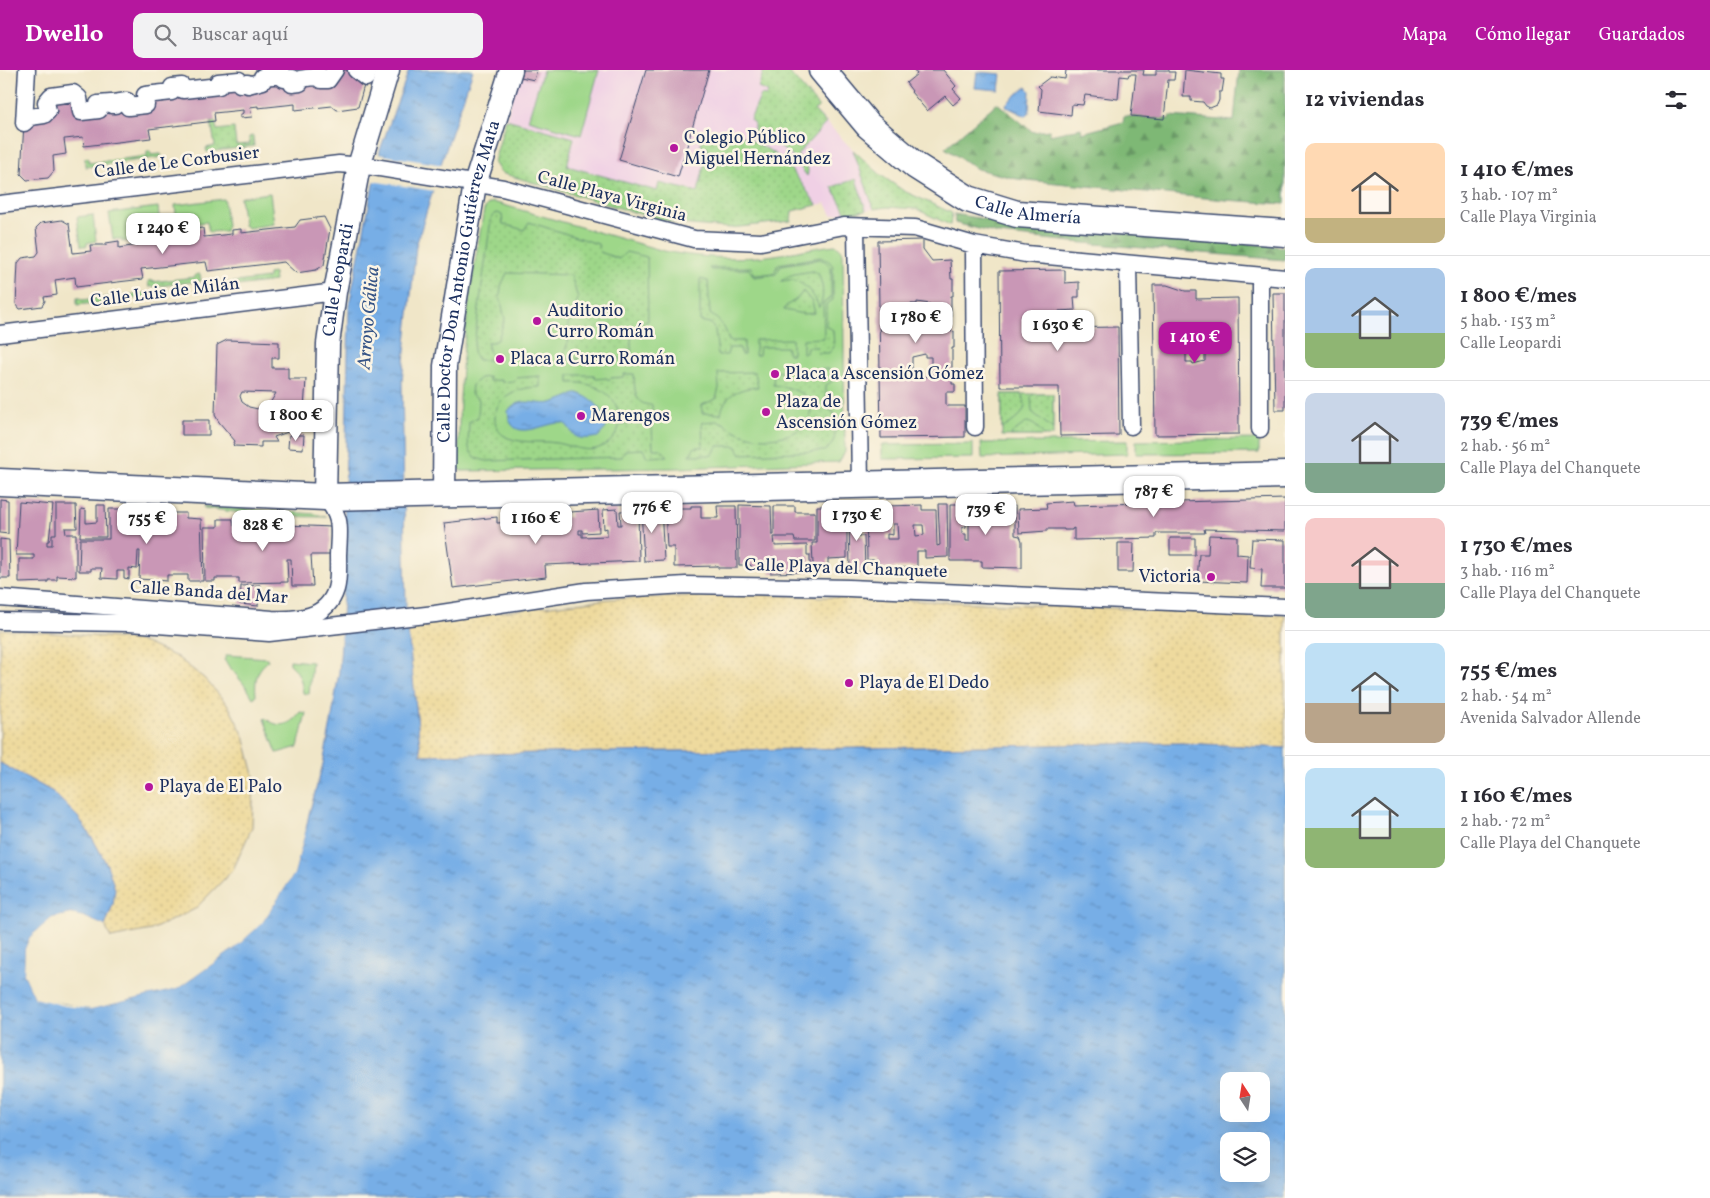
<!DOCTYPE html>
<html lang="es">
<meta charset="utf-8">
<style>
body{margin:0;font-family:Vollkorn,serif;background:#f2f2f3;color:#2b2b33;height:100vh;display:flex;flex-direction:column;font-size:19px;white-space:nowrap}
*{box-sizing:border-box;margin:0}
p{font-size:16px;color:#7c7c81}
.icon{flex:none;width:28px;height:28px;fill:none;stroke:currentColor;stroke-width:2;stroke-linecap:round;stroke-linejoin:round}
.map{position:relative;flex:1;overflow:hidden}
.drawer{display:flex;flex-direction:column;background:#fff;width:425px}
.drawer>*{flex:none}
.needle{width:32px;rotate:348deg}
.fabs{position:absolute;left:1220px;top:1002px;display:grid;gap:10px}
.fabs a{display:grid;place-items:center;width:50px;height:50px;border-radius:10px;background:#fff;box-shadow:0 5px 20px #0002;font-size:25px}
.price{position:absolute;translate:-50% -42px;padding:0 11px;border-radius:10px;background:#fff;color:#222;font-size:16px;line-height:32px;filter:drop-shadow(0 1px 2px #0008)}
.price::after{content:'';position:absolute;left:50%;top:30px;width:15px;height:11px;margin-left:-8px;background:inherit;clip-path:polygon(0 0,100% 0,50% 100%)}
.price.on{background:#b5179e;color:#fff}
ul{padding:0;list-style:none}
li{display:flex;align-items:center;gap:15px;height:125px;padding:0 20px}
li+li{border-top:1px solid #e1e1e2}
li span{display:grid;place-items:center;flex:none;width:140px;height:100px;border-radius:10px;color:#555}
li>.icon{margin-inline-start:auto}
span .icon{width:60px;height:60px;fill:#fffc;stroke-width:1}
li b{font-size:21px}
h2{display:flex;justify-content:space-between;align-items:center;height:60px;padding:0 20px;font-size:21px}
header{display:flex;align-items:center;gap:30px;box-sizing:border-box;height:70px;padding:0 25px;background:#b5179e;color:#fff}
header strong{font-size:24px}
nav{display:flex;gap:28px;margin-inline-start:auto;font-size:18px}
.search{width:350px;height:45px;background:#f2f2f3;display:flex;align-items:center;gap:12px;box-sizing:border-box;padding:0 18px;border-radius:10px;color:#7c7c81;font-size:19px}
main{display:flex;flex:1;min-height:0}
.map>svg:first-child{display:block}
.built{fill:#f0d0e5}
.green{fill:#9ed789;stroke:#5c8374}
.forest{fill:url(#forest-firs);stroke:#4c746a}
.sand{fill:url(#sand-dots);stroke:#84847e}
.garden{fill:url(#garden-dots);stroke:#5c8374}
.water{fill:url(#water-ripples);stroke:#496ea2;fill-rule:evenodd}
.pier{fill:#f0e6c8}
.building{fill:#c997b6;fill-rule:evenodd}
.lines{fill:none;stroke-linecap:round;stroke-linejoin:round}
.street-casing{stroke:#3b4a6e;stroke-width:19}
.secondary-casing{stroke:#3b4a6e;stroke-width:25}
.primary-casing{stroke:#3b4a6e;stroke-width:29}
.street{stroke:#fff;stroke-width:16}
.secondary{stroke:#fff;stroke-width:22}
.primary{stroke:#fff;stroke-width:26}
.poi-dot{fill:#b5179e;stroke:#fcf5e5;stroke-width:2}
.labels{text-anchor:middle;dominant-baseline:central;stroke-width:5;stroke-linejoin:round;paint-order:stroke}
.poi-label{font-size:18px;fill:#1b2f5e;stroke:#fcf5e5;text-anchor:start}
.street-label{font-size:18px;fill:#1b2f5e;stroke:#fcf5e5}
.water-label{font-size:19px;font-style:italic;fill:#375587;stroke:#fcf5e5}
</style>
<header>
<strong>Dwello</strong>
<div class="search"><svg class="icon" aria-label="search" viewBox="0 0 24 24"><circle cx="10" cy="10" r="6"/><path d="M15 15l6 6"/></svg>Buscar aquí</div>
<nav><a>Mapa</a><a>Cómo llegar</a><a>Guardados</a></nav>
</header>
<main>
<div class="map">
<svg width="1285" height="1128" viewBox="0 0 1285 1128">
<defs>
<pattern id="forest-firs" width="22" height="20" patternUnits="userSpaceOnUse" patternTransform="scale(1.25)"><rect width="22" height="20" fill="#7eb875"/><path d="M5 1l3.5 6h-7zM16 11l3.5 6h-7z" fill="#669663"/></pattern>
<pattern id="sand-dots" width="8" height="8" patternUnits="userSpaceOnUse" patternTransform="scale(1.25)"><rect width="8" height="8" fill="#eeda9e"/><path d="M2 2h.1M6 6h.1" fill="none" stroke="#ccbb8a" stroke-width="1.8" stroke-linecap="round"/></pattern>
<pattern id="garden-dots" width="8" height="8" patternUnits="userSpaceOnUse" patternTransform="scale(1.25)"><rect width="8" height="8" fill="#9ed789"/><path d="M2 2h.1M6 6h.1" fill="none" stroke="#88b979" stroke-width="1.8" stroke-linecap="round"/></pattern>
<pattern id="water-ripples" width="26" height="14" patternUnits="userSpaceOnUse" patternTransform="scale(1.25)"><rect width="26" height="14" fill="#77aee6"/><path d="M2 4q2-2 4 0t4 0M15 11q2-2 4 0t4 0" fill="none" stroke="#618ebe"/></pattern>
</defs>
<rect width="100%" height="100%" fill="#fcf5e5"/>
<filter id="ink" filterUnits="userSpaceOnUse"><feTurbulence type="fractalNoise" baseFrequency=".02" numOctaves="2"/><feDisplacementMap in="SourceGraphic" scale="10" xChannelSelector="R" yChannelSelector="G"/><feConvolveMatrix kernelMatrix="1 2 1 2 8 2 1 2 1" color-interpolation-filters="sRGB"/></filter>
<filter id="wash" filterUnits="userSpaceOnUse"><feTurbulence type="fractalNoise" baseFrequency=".0096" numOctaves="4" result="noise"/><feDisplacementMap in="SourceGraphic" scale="20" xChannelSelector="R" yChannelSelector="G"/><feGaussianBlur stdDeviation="1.12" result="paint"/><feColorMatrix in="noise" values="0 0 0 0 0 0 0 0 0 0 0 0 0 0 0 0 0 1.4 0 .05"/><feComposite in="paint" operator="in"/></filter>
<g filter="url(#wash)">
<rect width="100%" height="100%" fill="#f0e6c8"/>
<path class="built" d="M520,0h267l32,37 -4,3 33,35 34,31 22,15 48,22 -2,12 -35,-16 -28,-2 -55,8 -6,-12 -34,8 -1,10 -60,7 -40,-3 -34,-6 -156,-46 -7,-11z"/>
<path class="green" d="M543,0h56l-18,65 -53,-15z
M270,123l4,31 -26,4 -4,-3 -4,-28z
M224,129l3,27 -2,5 -16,1 -2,-10 -27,3 -3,-2 -2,-18z
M493,132l171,49c31,6 62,8 94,6 25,-2 51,-9 77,-12 5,2 7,4 8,9l2,198 -6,10 -161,6 -217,3 -2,-3c-2,-88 9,-171 25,-258l3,-5z
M158,137l2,18 -2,3 -27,3 1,9 -10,2v-3h-9l-4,-26z
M93,145l3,26 -9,2v3h-6l-4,-29z
M1002,324h51v42h-51z
M1259,369v14l-123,1v-13z
M1127,371v13l-145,4 -1,-15z
M973,374v14l-91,1v-14z
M227,585l40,3 1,3c-13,10 -13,21 -12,35l-3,2 -6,-10 -23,-28z
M290,590l22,2 -3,32 -6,-1c-1,-11 -4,-22 -13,-29z
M300,642l6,1 -8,34 -21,6 -13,-34 1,-1c14,11 25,8 35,-6z"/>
<path class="forest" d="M1239,0h46v134l-60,-4 -208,-21 -40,-10 -32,-21 52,-45 36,29 16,-2 1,5 31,-7 1,5 41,-11 1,-6 45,3 1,-3 64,5z
M954,144l48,8 283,25v13l-213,-18 -73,-8 -44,-11z"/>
<path class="sand" d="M747,524l538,21v133l-104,-5 -760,12 -14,-132 203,-24z
M0,559l105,8 35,4 37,16 28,22 23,26 16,31 10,39 -2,52 -19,43 -38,39 -44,21 -40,8 -6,-12 8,-22 -6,-39 -13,-24 -16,-24 -25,-25 -53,-29z"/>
<path class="garden" d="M764,0h23l32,37 -5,3 12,13 -29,32c6,6 14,11 10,21l-15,-20 -17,-13 -21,-11v-9l-4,-3 11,-25 5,1 2,-4 -10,-4z
M506,49l68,19 -7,28 90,25 2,-8 39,9 10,-43 -7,-3 1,-8c21,-16 37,-4 56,6 9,5 19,10 26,18 12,12 22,28 33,43l-25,6 -1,10 -60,7 -40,-3 -34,-6 -156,-46 -7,-11z
M211,51h4l2,9 17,-2 2,17 14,-1 -1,-7 4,-1 1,10 -47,6 -1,-4 9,-2z
M853,80l29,26 22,15 48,22 -2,12 -34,-16 -29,-2 -13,2z
M147,81h3l1,4 10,-1 1,3 -76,10 -1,-9 3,-1 1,6 58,-7z
M856,109l10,31 -20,3 -14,-26z
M498,143l4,2 1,9 21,6 5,-8 69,22 2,8 19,7 7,-7 21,5 1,64c-21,6 -17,20 -16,38h-70l6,-17v-18l10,-25 -7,-24 -64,-2 -6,13 -1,11 5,22 -7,20 -5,3h-6l3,12 6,6h-18l-5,-8 18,-133 3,-5z
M821,187l8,4 4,5v34l-7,4v22l7,4 1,17 -5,6h-11l-1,-6h-10l-1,6h-3v-14l21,-1 -1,-35 8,-5v-31l-6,-6 -5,-2 -39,6 -5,9 -22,3 -5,-8 -38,1 -2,-2 42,-1 4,8 19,-2 4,-9z
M813,201l5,2c5,11 7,24 1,35 -3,-11 -13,-24 -25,-28 -3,-1 -9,1 -13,1 8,-8 21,-8 32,-10z
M274,203l1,8 -77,10 -1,-4 71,-9v-4z
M200,204l1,7 -52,6 -1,-6 4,-1v2l43,-5v-2z
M700,209l8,2 2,33c11,7 16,14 19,27h15v14h-3l-1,-7h-11l-2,7h-9l-3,-25 -5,-7 -10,-2z
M803,221l9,11 3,11 -12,1 -19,-4 2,-4 12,-8z
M154,222v4l-77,9v-7h4l1,2z
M792,269v15h-4l-2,-7h-26l-1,8h-4v-15z
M828,299l6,6v5l-8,5v23l8,4c1,15 5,31 -10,39l-83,3 -5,-8h-19l-4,9h-24l6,-8h8l-1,-25c6,0 14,-2 19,0 4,1 9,6 13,8 15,8 32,10 49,6 16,-4 30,-12 27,-30 -1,-4 -2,-7 -5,-10 -9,-7 -22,-10 -32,-11l1,-13z
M755,302l3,15c-18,1 -34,7 -37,27l-19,-1v-8l14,-6 3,-11 -1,-15z
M624,304h10c1,15 -1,31 18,31v10l-33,1c-3,-24 -28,-35 -50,-33v-8h25l2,4 11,-1 2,3 1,-3 13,-1z
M540,306v11c-20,0 -45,8 -45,31 0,7 3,13 8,17 14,10 37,5 53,8 13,2 32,11 45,4 10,-4 16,-12 19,-23l32,-1 1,26h8l7,7 -21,1 -4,-8 -18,1 -3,7 -135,4c-24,-4 -18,-19 -18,-39l9,-5 1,-17 -8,-6 1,-9 8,-7 9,-1v4l12,-1 1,2 13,-1 1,-3z
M1002,324h19c12,17 -7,27 -19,35z
M1034,324h19v35l-21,-17 -1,-15z
M1027,352c7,1 14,8 17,14h-33l1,-3z
M204,436l111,8 12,3 -60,-1 -63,-8z"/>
<path class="water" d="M409,0h64l-32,94 -25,82 -14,135 4,231 15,143 760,-12 104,5v450h-1285v-435l53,29 25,25 16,24 13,24 8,24 -2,15 -8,22 -21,-9 -13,-3 -19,4 -22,19 -5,12 -1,25 11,24 56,11 86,-20 58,-41 27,-25 32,-49 12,-45 3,-15 14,-50 8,-41 8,-51 3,-42 7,-325 31,-155zM1229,1011h32v33h-32zM1229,1071h32v33h-32z
M977,2l24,2 -2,16 -24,-2z
M1027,17l3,4 -1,22 -3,3 -19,-9 -1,-3 18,-16z
M578,323c17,7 27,17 28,35l-8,9c-7,1 -16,3 -23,-1 -5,-4 -6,-13 -14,-13 -17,-1 -51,23 -53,-12 13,-16 27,-5 44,-8 9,-3 18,-7 26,-10z"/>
<path class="pier" d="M377,84l66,11 -8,26 -63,-10z
M304,759h2l-12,45 -32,49 -27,25 -58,41 -86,20 -26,-3 -30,-8 -11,-24 1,-25 5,-12 22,-19 19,-4 13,3 21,9 1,2 -23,-8 -12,-3 -18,3 -21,18 -5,12 -1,23 11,23 28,8 26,3 85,-21 58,-40 26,-24 32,-49z"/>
<g id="blocks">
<path class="building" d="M335,0h21l10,8 -8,29 -21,3 -5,-4 -37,4v-6l-37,4v-2l-8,1 2,10 -12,1v-3l3,-2v-3l-29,3 1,8 -66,8 2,9 -67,8 -1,-9 -18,2h-1l2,15 -13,2 1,15 -6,7 -21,2 -6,-6 3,-51 22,-21 27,-9 8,19 47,-5 17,-12z
M523,0h14l-3,10 -13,-3z
M646,0h63l-31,107 -59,-17z
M914,0h29l13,16 -3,3 8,9 -8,7 -8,-9 -18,15 -16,-19 1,-1 -6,-8 11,-9z
M1066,0h78l-1,5h13v-5h13v2h6l-1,8h-6l-4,39 -33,-3 5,-42h-7l-1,3 -8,-1 -2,23 -33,-4 -2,10 -11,-1 -1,11 -32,-4 2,-22 -3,-3 12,-9 15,2z
M1185,0l36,4v5h3l-2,13h-3v8l-2,5 -7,3 -4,-2 -3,-4 -12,-1v-4h-8z
M324,147l6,12 -6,36 -8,5 -20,3 -12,-11 -76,9 -2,-9 -65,7 2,10 -67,8 -1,-10 -20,3 2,15 -13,2 1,4 -3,5 -22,3 -4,-5 2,-41 4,-5 14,-2 3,-4 -3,-24 5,-5 21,-3 7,4 4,29 18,-2 -1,-6h16v-2l13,-2v7l19,-3 -1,-9 28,-4v-4l9,-1v4l29,-3 1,9 28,-3v-4l9,-1v4l54,-6 5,-7z
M923,170v9l9,12 18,-1 1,19h2v17h-2v36l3,-1v17h-2v36h3v8h-9v14h19v31l-84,1 -3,-197zM917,232l13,2 1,23 -19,1 -1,-24h6zM925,284v3h6v19l-13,2v-2h-6v-19z
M1065,200v13l14,-1v15h-5l1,13 -16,1v17l59,-1 1,108 -59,1 -1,-49h-59l-1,-116z
M1153,215h14l18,6h11v8l42,-1 1,136 -84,1zM1192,270l13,2v19l-12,3 -1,-2h-6v-20h6z
M1273,223h12v117h-10z
M227,270l52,2v16h-7v10h16v11h18l-2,31 -11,12 6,6 -25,9 3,5h-16v5l-27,-1 -1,-1 2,-4 -16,-19 -4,-7 2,-70zM242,322l34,1 -7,12 -11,4 -9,-2 -7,-5 -2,-6z
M182,350h27v15h-27z
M289,365h15l-1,14 -15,-1z
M0,429l8,1v34l-8,-1z
M1285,429v32l-81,-2 1,4h-49v5l-82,2v-12l-2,1v1h-8v-1h-17v2l-28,2 -1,-24 29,-1 -1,-5 27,-2 1,4z
M19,432l34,3 -4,36h-2v4h5v-11h4v-29h20l1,23h-12l1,6h10v43l-19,-1v4h-9v2l-29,1v-24h15v-4h-18z
M938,434h9l1,53 -23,1v-7h-8v16l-39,1v-8h-11l-1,-54h11v7h11l-1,-7 35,-1v5h14l1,36 3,-1zM893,454h4l1,15h-11v-5l6,1zM915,455h8l1,10 -8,1z
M950,434h16v23l-4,1v6h4v7h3v-34l46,-1v29l5,1 2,5v27l-40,-1v-6h-32z
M97,435h8l1,32h-26l1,-28 5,1v13l11,-1z
M739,435l32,1 1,29h2v-29h21v6h20v29h-20l-1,-4h-20l1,9 32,-1v10h3v17l-40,1v-4l-19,-1v-3h-12z
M133,436l36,1v6h17v5l15,1 2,62h-15v-6h-21v6l-28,-2 1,-28h-2l-1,18 -8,-1v11l-5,-1v-7h-7v8l-16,-1 1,-10h-11v3h-12l1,-32h29v-30h11v11h3l1,-10h8z
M691,436h10v12h17l-1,-12h19l1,62h-19v-2l-44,1v-20h-7l-2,-39h26z
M817,436h15v4h15v48l-19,1v10h-13l-1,-5h-1l-1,-21h5z
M661,438l3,52 -20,1 -3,-52z
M617,439l1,16h3l-1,-14 18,-1 1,51 -94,4 1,12 -93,11 -9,-65 53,-6v6l18,-1 -1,-5 20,-1 15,1 15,-2v2h6v-5l28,-2 1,22 -17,1v-3h-3v4h3v3l25,-1v-8l-3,1 -1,-19z
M849,443h15v18h-8v5h8l1,35h-15z
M218,449h15l1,7 7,-1v-5h21v4h4v2h11v9h11l-1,-10 44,2 -1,28h-19l2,31h-21l-1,-27h-4l1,23 -49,1v-5h-24v3h-10l-1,-54h14z
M1209,465l28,1v18l11,1 -1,28 -50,-2 2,-27h9z
M1170,468h25v17h-25z
M0,469l9,1 1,38h-10z
M1252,469l33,1v48h-24l1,-19 -12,-1z
M1118,473h16l-1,29h-15z
M260,515l-2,21 -18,-2 1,-18z"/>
</g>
</g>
<g filter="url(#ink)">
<use href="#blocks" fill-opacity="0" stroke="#3b4a6e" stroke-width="1"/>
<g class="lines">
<defs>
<path id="street" d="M27,0l-3,53 6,-6 14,-2 4,-4 -2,-9 5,-6 22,-3 6,5 2,14 18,-2 -1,-6 13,-1 1,2h3l-1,-2 13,-2 1,6 18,-2 -1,-10 27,-3v-5l10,-1 1,4 36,-4 -1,-4 21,-2 1,4 7,-1 1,2 15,-4 -1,-4 21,-2 1,4 8,-1v6l8,-1v-4l20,-3 1,4h7l7,-10
M356,0l10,8 3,-8
M0,134l339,-40 35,3 129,21 191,51 67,3 83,-16 71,2 59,17 52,9 259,24
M856,157l4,257
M974,175l1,182
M1128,195l3,161
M1260,206v153
M0,264l335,-42
M0,528l272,21c25,1 55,0 64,-30 3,-10 2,-23 2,-34 1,-27 5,-36 -13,-58
M0,551l129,2 140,10 166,-19 151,-23 100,-6 163,3 436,19"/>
<g id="secondary">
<path id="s1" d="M444,425l1,-129 13,-80 17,-102 36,-114"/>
<path id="s2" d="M325,427l3,-153 7,-52 24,-126 29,-96"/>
</g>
<g id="primary">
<path id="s3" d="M822,0l46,55 48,41 52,33 49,15 268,19"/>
<path d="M0,412l325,15 960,-22"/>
</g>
</defs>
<use href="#street" class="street-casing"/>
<use href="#secondary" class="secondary-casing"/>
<use href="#primary" class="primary-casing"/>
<use href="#street" class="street"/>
<use href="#secondary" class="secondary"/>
<use href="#primary" class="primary"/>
</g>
</g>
<g class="poi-dot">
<circle cx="674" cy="78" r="5"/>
<circle cx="537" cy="251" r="5"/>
<circle cx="500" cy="289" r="5"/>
<circle cx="775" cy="304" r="5"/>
<circle cx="766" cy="342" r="5"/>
<circle cx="581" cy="346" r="5"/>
<circle cx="1211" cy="507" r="5"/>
<circle cx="849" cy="613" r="5"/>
<circle cx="149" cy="717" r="5"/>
</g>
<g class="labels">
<g class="poi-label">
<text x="684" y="68">Colegio Público<tspan x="684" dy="21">Miguel Hernández</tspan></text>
<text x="547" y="241">Auditorio<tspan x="547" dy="21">Curro Román</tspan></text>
<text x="510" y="289">Placa a Curro Román</text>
<text x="785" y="304">Placa a Ascensión Gómez</text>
<text x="776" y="332">Plaza de<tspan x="776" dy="21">Ascensión Gómez</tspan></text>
<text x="591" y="346">Marengos</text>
<text x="1201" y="507" text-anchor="end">Victoria</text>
<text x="859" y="613">Playa de El Dedo</text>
<text x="159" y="717">Playa de El Palo</text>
</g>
<g class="street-label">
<text transform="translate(177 93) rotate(-7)">Calle de Le Corbusier</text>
<text transform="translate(612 127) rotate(15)">Calle Playa Virginia</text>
<text stroke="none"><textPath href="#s3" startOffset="258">Calle Almería</textPath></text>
<text stroke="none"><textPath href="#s2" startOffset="218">Calle Leopardi</textPath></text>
<text stroke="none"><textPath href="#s1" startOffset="216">Calle Doctor Don Antonio Gutiérrez Mata</textPath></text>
<text transform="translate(165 223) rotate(-7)">Calle Luis de Milán</text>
<text transform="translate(846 499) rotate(2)">Calle Playa del Chanquete</text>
<text transform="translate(209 523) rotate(4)">Calle Banda del Mar</text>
</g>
<g class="water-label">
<text transform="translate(369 248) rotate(-85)">Arroyo Gálica</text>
</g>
</g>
</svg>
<div class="fabs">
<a><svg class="needle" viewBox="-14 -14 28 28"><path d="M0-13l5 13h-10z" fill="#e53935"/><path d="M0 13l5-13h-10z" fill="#7c7c81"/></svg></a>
<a><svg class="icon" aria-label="layers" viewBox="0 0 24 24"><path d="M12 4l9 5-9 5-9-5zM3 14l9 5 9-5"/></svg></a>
</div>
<b class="price" style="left:163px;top:185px">1 240 €</b>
<b class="price" style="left:916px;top:274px">1 780 €</b>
<b class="price" style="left:1058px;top:282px">1 630 €</b>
<b class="price on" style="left:1195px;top:294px">1 410 €</b>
<b class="price" style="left:296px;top:372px">1 800 €</b>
<b class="price" style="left:1154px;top:448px">787 €</b>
<b class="price" style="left:652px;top:464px">776 €</b>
<b class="price" style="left:986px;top:466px">739 €</b>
<b class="price" style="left:857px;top:472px">1 730 €</b>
<b class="price" style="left:147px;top:475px">755 €</b>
<b class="price" style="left:536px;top:475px">1 160 €</b>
<b class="price" style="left:263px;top:482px">828 €</b>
</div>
<section class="drawer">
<h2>12 viviendas<svg class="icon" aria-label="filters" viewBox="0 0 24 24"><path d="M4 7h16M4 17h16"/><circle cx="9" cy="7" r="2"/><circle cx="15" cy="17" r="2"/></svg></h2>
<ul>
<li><span style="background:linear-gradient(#ffd9b3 75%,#c2b280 0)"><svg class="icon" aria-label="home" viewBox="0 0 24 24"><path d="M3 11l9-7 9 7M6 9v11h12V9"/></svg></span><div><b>1 410 €/mes</b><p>3 hab. · 107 m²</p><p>Calle Playa Virginia</p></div></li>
<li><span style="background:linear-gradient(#a9c7e8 65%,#8fb573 0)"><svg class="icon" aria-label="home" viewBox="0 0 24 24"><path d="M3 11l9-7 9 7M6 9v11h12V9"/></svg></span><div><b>1 800 €/mes</b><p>5 hab. · 153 m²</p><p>Calle Leopardi</p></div></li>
<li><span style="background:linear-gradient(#c9d6e8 70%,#7fa58c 0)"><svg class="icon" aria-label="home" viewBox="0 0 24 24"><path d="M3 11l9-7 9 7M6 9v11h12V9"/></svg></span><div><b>739 €/mes</b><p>2 hab. · 56 m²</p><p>Calle Playa del Chanquete</p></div></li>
<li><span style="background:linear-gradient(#f6c9c9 65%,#7fa58c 0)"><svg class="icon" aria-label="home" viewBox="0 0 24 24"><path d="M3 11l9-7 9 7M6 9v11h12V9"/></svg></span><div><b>1 730 €/mes</b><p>3 hab. · 116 m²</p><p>Calle Playa del Chanquete</p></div></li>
<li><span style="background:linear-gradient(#bfe0f5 60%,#b9a48a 0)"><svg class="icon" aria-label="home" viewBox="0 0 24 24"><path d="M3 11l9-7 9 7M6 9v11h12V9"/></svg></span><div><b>755 €/mes</b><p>2 hab. · 54 m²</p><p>Avenida Salvador Allende</p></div></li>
<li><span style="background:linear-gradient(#bfe0f5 60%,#8fb573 0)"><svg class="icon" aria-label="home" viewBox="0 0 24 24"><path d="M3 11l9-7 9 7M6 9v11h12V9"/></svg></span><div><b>1 160 €/mes</b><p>2 hab. · 72 m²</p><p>Calle Playa del Chanquete</p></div></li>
</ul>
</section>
</main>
